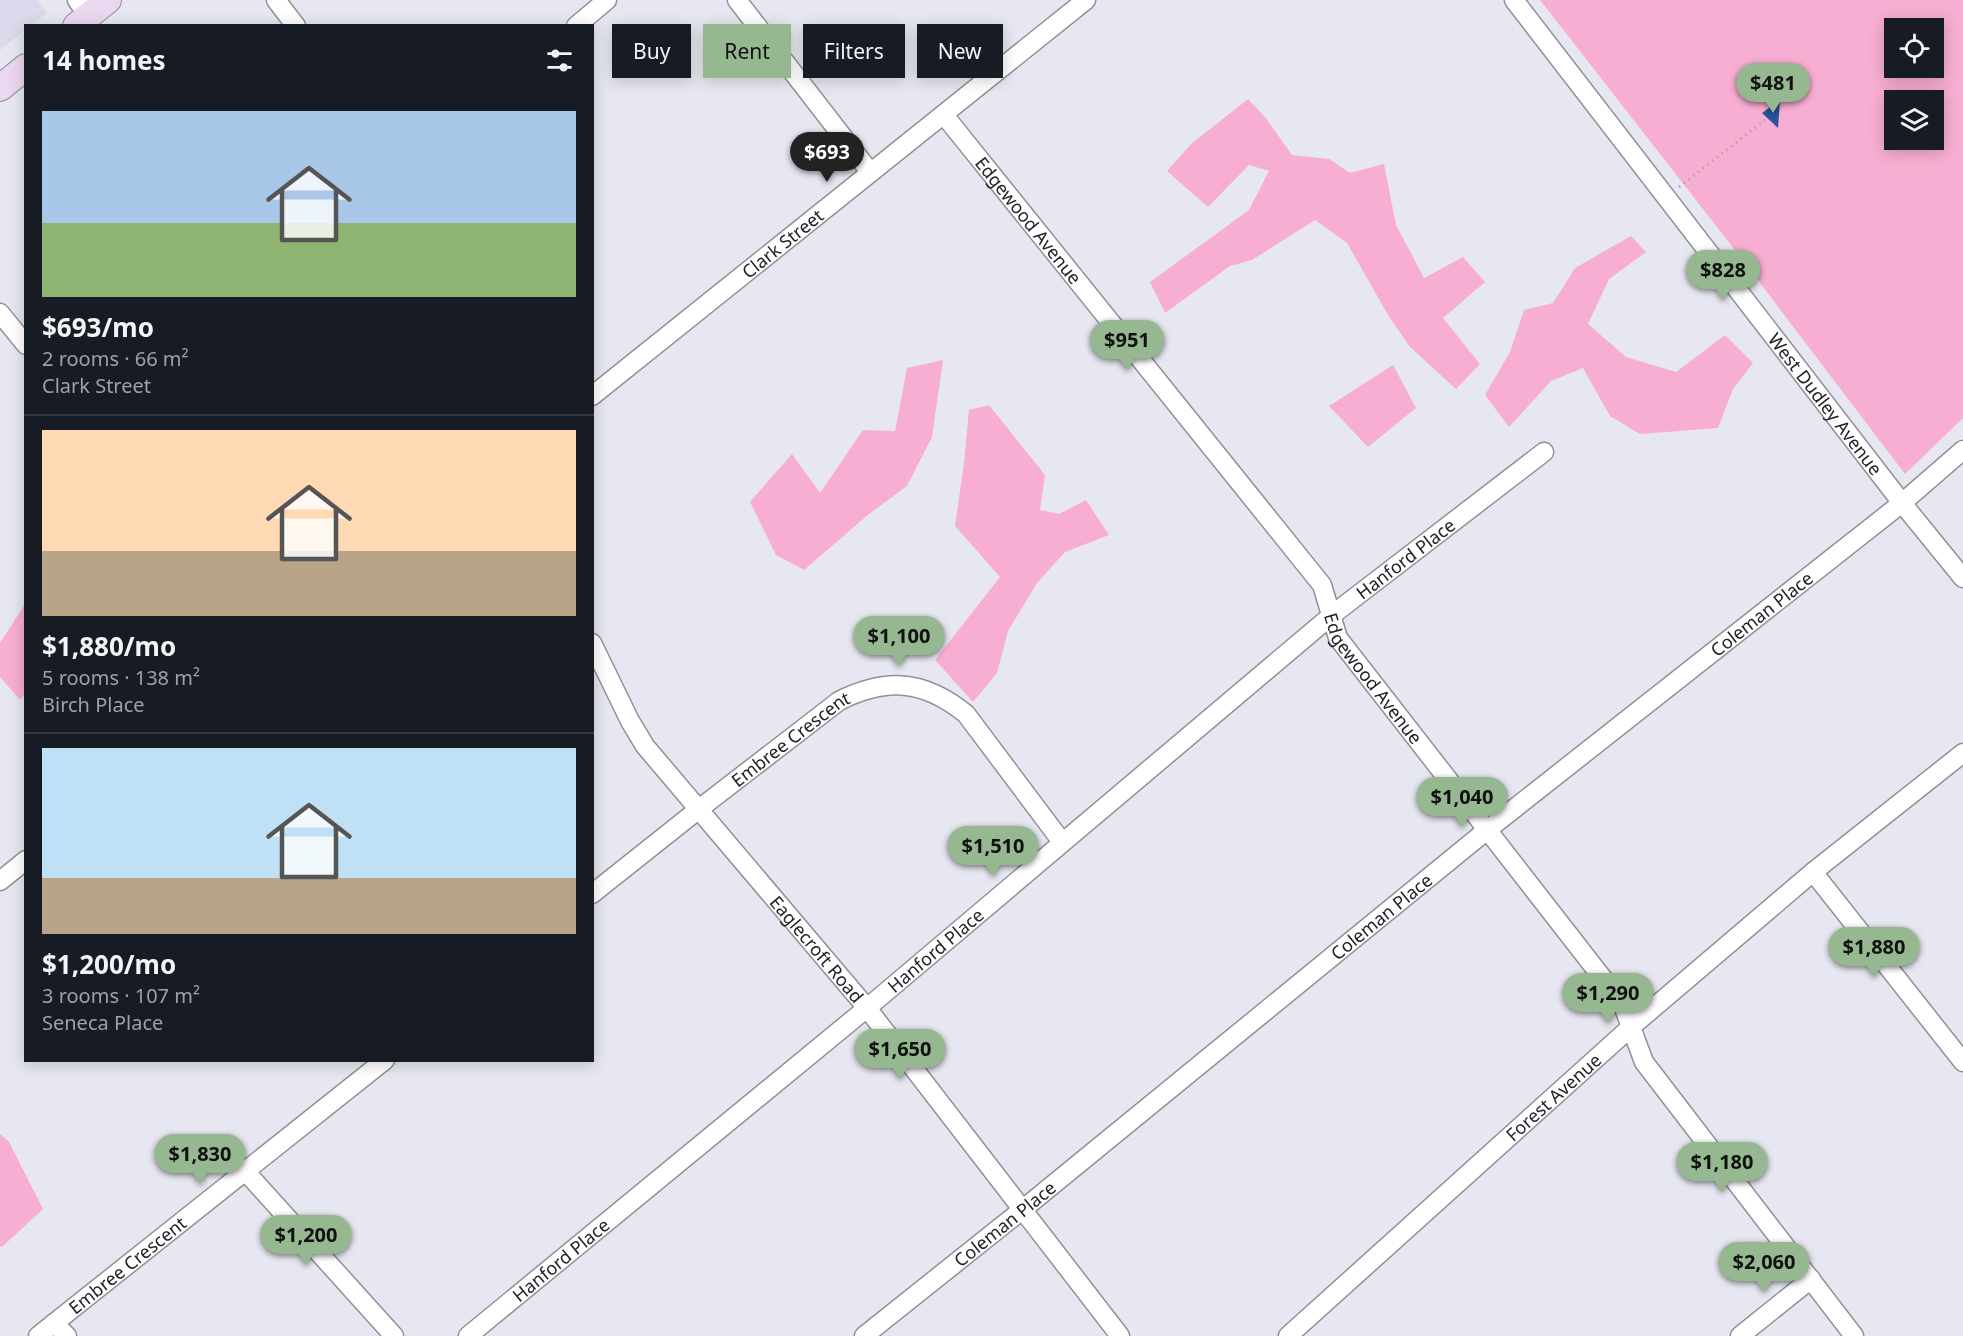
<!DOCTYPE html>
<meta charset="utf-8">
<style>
body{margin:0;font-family:"Noto Sans",sans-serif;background:#242831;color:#f1f3f6;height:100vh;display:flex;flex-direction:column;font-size:22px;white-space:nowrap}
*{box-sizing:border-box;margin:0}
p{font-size:20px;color:#9ea1a6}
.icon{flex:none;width:33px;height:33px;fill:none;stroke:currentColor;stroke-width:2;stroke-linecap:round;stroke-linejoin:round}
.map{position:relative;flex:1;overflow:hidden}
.sheet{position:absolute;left:24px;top:24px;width:570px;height:1038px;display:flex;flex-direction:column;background:#171b24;border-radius:0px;box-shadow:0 3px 15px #0003}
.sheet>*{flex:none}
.hud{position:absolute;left:612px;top:24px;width:570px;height:54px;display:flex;gap:12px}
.fabs{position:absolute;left:1884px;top:18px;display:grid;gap:12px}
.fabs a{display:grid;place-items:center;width:60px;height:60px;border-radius:0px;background:#171b24;box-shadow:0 3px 15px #0003;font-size:30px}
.price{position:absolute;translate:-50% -51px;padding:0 14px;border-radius:21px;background:#95b890;color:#111;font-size:20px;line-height:39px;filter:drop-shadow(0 2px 3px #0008)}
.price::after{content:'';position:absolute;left:50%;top:36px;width:18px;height:14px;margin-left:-9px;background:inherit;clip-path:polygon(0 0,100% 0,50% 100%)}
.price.active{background:#222;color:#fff}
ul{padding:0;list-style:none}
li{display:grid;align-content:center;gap:12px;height:318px;padding:0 18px}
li+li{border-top:2px solid #363941}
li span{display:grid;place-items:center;height:186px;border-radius:0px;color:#555}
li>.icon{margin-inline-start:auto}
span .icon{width:108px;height:108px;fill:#fffc;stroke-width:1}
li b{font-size:26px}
h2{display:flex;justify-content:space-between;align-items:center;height:72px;padding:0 18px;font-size:26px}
.chip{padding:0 21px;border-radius:0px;background:#171b24;box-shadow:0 3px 15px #0003;font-size:21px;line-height:54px}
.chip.active{background:#95b890;color:#111}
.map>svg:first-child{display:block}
.built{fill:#dbd9eb}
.green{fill:#f7aed2;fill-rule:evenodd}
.building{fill:#27559d}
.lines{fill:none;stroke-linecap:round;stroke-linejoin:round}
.street-casing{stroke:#90909a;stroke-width:21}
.secondary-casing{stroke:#90909a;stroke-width:28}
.path{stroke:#a9a8b0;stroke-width:3;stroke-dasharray:1.5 4.5;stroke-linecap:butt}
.street{stroke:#fff;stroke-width:18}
.secondary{stroke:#ebd8f0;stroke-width:26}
.labels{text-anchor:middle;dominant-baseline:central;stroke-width:6;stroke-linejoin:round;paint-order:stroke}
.street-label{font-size:18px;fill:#222125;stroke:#e7e7f1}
</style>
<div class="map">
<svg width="1963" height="1336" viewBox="0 0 1963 1336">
<rect width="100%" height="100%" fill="#e7e7f1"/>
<path class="built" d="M0,0h37l10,13 -16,12 -5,1 -1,4 -25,20z"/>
<path class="green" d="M1540,0h423v418l-58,56 -167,-220zM1894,28h40v40h-40zM1894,100h40v40h-40z
M1248,99l17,18 27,38 37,4 21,14 34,-9 12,61 28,53 39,-21 22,25 -42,36 37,46 -24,25 -46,-42 -22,-32 -41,-72 -32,-23 -63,40 -22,6 -65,47 -15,-31 99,-72 20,-39 -20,-6 -41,42 -41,-36 24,-27z
M1631,236l15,16 -37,27 -21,45 38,33 50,15 49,-37 28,28 -20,26 -15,39 -78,6 -30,-18 -27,-48 -32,13 -42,46 -24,-32 25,-43 14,-42 29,-7 22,-35z
M943,360l-11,77 -25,49 -38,28 -65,56 -28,-15 -26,-53 42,-48 28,39 43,-63 32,1 12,-63z
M1393,365l23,43 -48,39 -39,-41z
M989,405l56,70 -5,35 19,4 27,-14 23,35 -44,17 -28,31 -29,48 -11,42 -24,29 -38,-42 65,-83 -45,-51 9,-63 5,-53z
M25,604v89l-5,7 -20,-23v-34z
M0,1134l9,8 34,67 -41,38 -2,-1z"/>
<path class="building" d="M1780,100l-2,28 -16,-15z"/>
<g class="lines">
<defs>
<g id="street">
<path d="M77,0l11,16"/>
<path d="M276,0l20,26"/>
<path d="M737,0l133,172"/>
<path id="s1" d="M1514,0l388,503 61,75"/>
<path d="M576,26l31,-26"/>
<path id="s2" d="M944,115l378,470 16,53 284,365 22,59 210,274"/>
<path d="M0,313l26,32"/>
<path id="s3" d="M592,396l494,-396"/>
<path id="s4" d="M592,643l38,78 15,25 222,262 253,328"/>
<path d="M1813,872l150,190"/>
<path d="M0,881l26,-21"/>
<path id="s5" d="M592,894l107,-85 140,-108c48,-24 85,-21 127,13l96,128"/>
<path d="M246,1172l148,164"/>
<path d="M54,1323l13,13"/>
<path id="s6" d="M38,1336l347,-276"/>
<path id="s7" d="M468,1336l399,-328 465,-393 212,-163"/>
<path id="s8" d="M864,1336l158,-126 465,-380 415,-327 61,-53"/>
<path id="s9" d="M1288,1336l343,-309 182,-155 150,-119"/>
<path d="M1740,1336l71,-57"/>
</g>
<path id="secondary" d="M76,26l32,-26
M0,88l26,-21"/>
</defs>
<use href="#street" class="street-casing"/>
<use href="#secondary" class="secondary-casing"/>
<path class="path" d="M1679,187l86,-67"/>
<use href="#street" class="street"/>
<use href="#secondary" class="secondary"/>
</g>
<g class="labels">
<g class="street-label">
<text stroke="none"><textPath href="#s2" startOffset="135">Edgewood Avenue</textPath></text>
<text stroke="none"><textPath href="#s3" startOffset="244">Clark Street</textPath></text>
<text stroke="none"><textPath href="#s1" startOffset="510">West Dudley Avenue</textPath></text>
<text stroke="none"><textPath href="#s7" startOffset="1218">Hanford Place</textPath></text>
<text stroke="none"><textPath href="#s8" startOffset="1152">Coleman Place</textPath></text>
<text stroke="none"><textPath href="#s2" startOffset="711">Edgewood Avenue</textPath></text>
<text stroke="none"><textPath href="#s5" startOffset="252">Embree Crescent</textPath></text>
<text stroke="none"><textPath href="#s8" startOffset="666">Coleman Place</textPath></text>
<text stroke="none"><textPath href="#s7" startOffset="606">Hanford Place</textPath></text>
<text stroke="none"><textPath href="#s4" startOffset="382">Eaglecroft Road</textPath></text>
<text stroke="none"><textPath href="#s9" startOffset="357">Forest Avenue</textPath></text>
<text stroke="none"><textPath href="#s8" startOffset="180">Coleman Place</textPath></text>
<text stroke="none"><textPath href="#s7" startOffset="120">Hanford Place</textPath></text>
<text stroke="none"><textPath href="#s6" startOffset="114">Embree Crescent</textPath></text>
</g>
</g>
</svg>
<div class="fabs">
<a><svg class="icon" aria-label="locate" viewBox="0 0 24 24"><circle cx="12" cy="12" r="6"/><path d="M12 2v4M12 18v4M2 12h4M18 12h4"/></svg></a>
<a><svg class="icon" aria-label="layers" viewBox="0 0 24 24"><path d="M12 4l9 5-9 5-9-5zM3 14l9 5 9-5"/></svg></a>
</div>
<b class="price" style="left:1773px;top:114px">$481</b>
<b class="price active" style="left:827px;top:183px">$693</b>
<b class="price" style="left:1723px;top:301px">$828</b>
<b class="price" style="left:1127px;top:371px">$951</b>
<b class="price" style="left:899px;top:667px">$1,100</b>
<b class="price" style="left:1462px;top:828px">$1,040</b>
<b class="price" style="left:993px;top:877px">$1,510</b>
<b class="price" style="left:1874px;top:978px">$1,880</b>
<b class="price" style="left:1608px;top:1024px">$1,290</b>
<b class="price" style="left:900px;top:1080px">$1,650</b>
<b class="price" style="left:200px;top:1185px">$1,830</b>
<b class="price" style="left:1722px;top:1193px">$1,180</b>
<b class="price" style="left:306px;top:1266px">$1,200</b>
<b class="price" style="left:1764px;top:1293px">$2,060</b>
<div class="hud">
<a class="chip">Buy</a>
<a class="chip active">Rent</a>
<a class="chip">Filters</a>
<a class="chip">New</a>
</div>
<section class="sheet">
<h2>14 homes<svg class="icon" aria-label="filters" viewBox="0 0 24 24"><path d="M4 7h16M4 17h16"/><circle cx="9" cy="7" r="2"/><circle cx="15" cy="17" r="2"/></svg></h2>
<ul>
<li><span style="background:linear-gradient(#a9c7e8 60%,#8fb573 0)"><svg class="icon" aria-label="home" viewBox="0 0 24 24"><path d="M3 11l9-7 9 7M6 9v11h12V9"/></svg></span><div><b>$693/mo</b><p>2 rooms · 66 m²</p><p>Clark Street</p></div></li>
<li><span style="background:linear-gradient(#ffd9b3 65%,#b9a48a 0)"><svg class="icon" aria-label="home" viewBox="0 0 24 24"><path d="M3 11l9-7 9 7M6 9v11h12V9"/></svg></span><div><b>$1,880/mo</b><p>5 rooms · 138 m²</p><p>Birch Place</p></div></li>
<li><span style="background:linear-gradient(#bfe0f5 70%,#b9a48a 0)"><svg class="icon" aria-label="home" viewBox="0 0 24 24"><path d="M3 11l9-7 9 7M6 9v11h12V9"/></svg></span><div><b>$1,200/mo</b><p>3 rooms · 107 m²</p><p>Seneca Place</p></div></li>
</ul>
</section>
</div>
